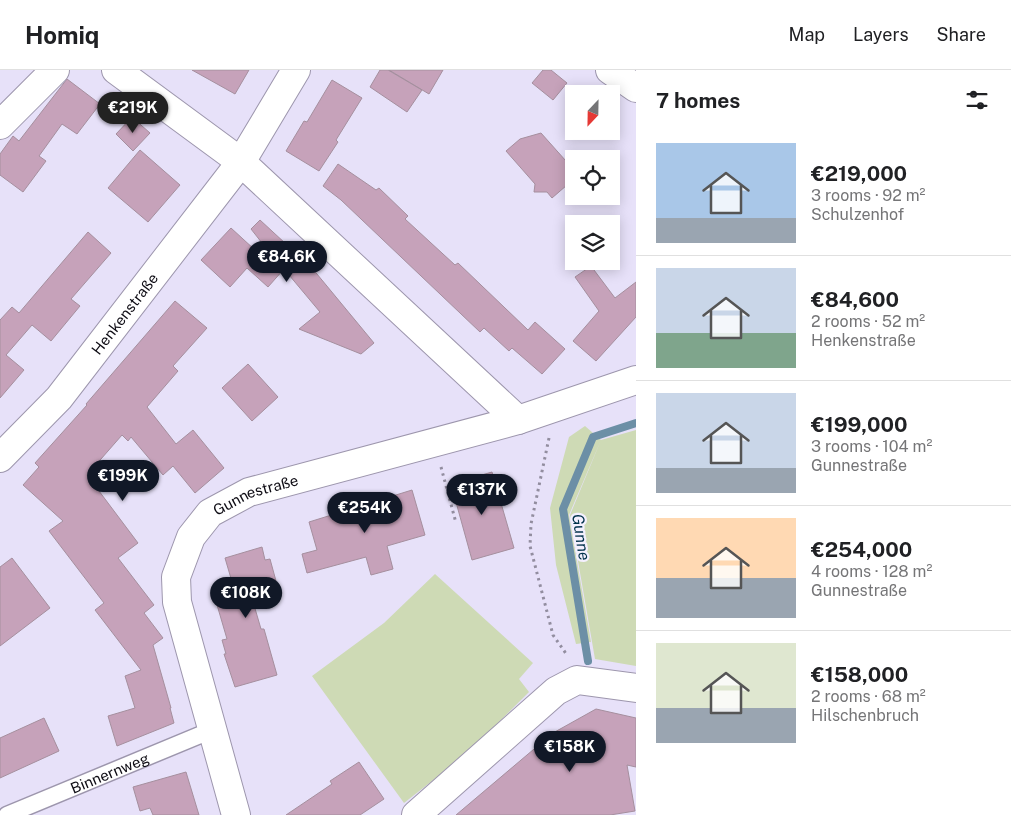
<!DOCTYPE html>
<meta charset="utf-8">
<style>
body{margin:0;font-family:"Public Sans",sans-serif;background:#f2f2f2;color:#202124;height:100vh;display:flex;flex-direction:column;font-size:19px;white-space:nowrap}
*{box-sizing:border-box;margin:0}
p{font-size:16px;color:#757577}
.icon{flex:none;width:28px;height:28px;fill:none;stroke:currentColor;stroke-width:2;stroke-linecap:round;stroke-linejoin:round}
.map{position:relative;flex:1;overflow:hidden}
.side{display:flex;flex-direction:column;background:#fff;width:375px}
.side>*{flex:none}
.needle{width:32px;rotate:202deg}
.controls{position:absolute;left:565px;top:15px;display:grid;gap:10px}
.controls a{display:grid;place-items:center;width:55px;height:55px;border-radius:0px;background:#fff;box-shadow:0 2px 12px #0003;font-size:25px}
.price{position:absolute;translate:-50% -42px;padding:0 11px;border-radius:18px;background:#111827;color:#fff;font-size:16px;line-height:32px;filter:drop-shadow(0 1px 2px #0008)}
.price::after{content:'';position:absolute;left:50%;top:30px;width:15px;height:11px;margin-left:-8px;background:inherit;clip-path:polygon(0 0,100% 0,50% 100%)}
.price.selected{background:#222;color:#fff}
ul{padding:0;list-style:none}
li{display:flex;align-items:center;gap:15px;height:125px;padding:0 20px}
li+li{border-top:1px solid #e0e0e0}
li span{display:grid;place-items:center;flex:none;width:140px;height:100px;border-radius:0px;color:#555}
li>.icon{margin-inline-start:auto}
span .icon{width:60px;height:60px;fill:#fffc;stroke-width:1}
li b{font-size:21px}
h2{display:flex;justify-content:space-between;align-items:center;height:60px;padding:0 20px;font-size:21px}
header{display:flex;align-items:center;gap:30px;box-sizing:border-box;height:70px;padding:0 25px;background:#fff;border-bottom:1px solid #e0e0e0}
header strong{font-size:24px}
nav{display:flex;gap:28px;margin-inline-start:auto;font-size:18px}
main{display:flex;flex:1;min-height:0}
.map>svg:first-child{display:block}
.green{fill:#cedab5}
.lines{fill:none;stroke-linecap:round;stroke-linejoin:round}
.stream{stroke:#6c8fa6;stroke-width:8}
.building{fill:#c6a2ba;stroke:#a58f9e}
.lane-casing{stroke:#9d96ad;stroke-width:19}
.street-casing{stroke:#9d96ad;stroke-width:30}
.path{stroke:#928d9f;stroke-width:3;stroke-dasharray:2.5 4;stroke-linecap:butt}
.lane{stroke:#fff;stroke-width:16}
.street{stroke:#fff;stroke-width:28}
.labels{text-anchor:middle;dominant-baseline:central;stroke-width:4.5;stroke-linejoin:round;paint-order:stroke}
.street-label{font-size:15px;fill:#0e0c14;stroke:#f4f0fe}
.water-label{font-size:16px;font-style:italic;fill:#00314a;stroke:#f4f0fe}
</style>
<header>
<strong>Homiq</strong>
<nav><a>Map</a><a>Layers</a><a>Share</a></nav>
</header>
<main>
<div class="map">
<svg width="636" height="745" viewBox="0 0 636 745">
<rect width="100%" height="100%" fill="#e7e1f9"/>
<path class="green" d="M585,356l16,14 -32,75 22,127 -15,2 -20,-79 -6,-57 19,-71z
M636,360v236l-41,-7 -25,-144 31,-75z
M435,504l98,89 -14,16 10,13 -60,60 -65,51 -92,-127 72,-53z"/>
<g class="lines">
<path class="stream" d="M588,591l-25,-152 30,-72 43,-14"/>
</g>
<path class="building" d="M192,0h57l-14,24z
M380,0h8l34,20 -15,22 -37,-25z
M389,0h54l-14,24z
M543,0h8l16,13 -14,17 -21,-17z
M67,9l33,25 -23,30 -15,-10 -23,32 7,5 -23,31 -23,-17v-21l13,-18 6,5z
M332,10l30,18 -26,42 2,2 -19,29 -33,-20 18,-30 3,1z
M132,47l18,16 -17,18 -17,-17z
M541,63l33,37v9l-22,19 -5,-6h-13l1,-8 -29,-33 14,-12z
M140,80l40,35 -32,37 -40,-34z
M338,94l38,26 3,-2 29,28 -3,3 50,46 3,-2 70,67 7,-8 30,27 -23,25 -30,-26 -3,3 -25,-23 -4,4 -139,-132 -18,-14z
M260,150l52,48 62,75 -13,11 -62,-25 21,-17 -36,-43 -16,18 -21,-19 -17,19 -29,-27 30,-32 24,22 7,-7 -11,-14z
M88,162l23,21 -40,46 9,7 -29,35 -19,-16 -26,30 18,15 -24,28v-78l12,-13 7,6z
M591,196l24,32 21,-16v35l-40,44 -23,-20 26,-30 -24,-34z
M175,231l32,27 -34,38 5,5 -31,36 29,37 17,-14 31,38 -29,25 -22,-27 -10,9 -32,-38 -3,4 -6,-6 -35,40 51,68 -20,15 36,47 -10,8 19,25 -10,7 18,63h-1l4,15 -57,23 -9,-30 27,-8 -10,-32 16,-6 -46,-60 9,-7 -55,-72 14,-10 -40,-36 16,-18 -4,-4 52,-58 -1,-1z
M248,294l30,33 -26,24 -30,-33z
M492,402l22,76 -42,12 -21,-76z
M412,420l13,45 -38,11 6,23 -22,6 -5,-18 -59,16 -5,-19 15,-4 -8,-28z
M262,477l3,13 5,-1 6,22 -27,7 12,41h3l13,46 -42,12 -11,-33h2l-4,-14 5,-1 -12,-41 20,-6 -10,-34z
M12,488l38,50 -50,38v-79z
M596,639l40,9v49l-9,-2 8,46 -25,4h-154l97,-82z
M44,648l15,33 -59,27v-40z
M359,692l25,37 -24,16h-74l46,-31 -2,-3z
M186,702l13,43h-46l-3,-7 -10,3 -7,-24z"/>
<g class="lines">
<defs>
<g id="lane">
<path id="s1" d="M7,745l205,-85"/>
</g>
<g id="street">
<path d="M116,0l125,92 277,258"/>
<path d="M610,0l26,18"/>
<path d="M0,55l55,-55"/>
<path id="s2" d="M0,388l59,-60 182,-236 55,-92"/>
<path id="s3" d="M236,745l-59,-213 -1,-25 15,-40 19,-24 39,-21 269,-72 118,-40"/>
<path d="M416,745l140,-124 21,-11 59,8"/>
</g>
</defs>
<use href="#lane" class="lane-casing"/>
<use href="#street" class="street-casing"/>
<path class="path" d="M549,368l-18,86 -1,22 23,89 14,20
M441,397l15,56"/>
<use href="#lane" class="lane"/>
<use href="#street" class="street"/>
</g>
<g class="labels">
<g class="street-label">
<text stroke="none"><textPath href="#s2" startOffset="191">Henkenstraße</textPath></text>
<text stroke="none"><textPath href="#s3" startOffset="369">Gunnestraße</textPath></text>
<text stroke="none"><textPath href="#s1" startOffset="111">Binnernweg</textPath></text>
</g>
<g class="water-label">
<text transform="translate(581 467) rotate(81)">Gunne</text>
</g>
</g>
</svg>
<div class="controls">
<a><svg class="needle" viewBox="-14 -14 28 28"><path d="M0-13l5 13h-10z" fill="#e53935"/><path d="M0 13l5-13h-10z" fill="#757577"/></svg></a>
<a><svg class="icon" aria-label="locate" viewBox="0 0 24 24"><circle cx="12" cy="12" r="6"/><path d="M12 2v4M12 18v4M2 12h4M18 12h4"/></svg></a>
<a><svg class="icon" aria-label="layers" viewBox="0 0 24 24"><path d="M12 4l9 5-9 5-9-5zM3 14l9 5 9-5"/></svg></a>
</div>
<b class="price selected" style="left:133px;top:64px">€219K</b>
<b class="price" style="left:287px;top:213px">€84.6K</b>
<b class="price" style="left:123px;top:432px">€199K</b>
<b class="price" style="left:482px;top:446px">€137K</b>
<b class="price" style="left:365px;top:464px">€254K</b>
<b class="price" style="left:246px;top:549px">€108K</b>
<b class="price" style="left:570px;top:703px">€158K</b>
</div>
<section class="side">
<h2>7 homes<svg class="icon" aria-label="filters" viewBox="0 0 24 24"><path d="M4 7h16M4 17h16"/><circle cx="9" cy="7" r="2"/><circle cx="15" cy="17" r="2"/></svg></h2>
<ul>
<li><span style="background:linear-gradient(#a9c7e8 75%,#9aa5b1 0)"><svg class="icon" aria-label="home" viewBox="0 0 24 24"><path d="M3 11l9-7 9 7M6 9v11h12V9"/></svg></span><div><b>€219,000</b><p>3 rooms · 92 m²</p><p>Schulzenhof</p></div></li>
<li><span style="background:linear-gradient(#c9d6e8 65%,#7fa58c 0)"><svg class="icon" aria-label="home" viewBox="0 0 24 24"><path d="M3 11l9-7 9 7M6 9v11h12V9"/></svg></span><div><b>€84,600</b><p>2 rooms · 52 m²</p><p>Henkenstraße</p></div></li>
<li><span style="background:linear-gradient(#c9d6e8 75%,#9aa5b1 0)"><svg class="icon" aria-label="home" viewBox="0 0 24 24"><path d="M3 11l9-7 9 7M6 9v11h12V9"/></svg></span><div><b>€199,000</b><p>3 rooms · 104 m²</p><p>Gunnestraße</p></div></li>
<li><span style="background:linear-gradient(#ffd9b3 60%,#9aa5b1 0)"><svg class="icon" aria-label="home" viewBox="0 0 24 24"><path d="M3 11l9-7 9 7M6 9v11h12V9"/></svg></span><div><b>€254,000</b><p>4 rooms · 128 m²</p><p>Gunnestraße</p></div></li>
<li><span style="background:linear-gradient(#dfe7d0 65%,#9aa5b1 0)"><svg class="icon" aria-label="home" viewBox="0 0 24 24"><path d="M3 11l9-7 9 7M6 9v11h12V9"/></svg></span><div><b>€158,000</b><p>2 rooms · 68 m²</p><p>Hilschenbruch</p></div></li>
</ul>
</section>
</main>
